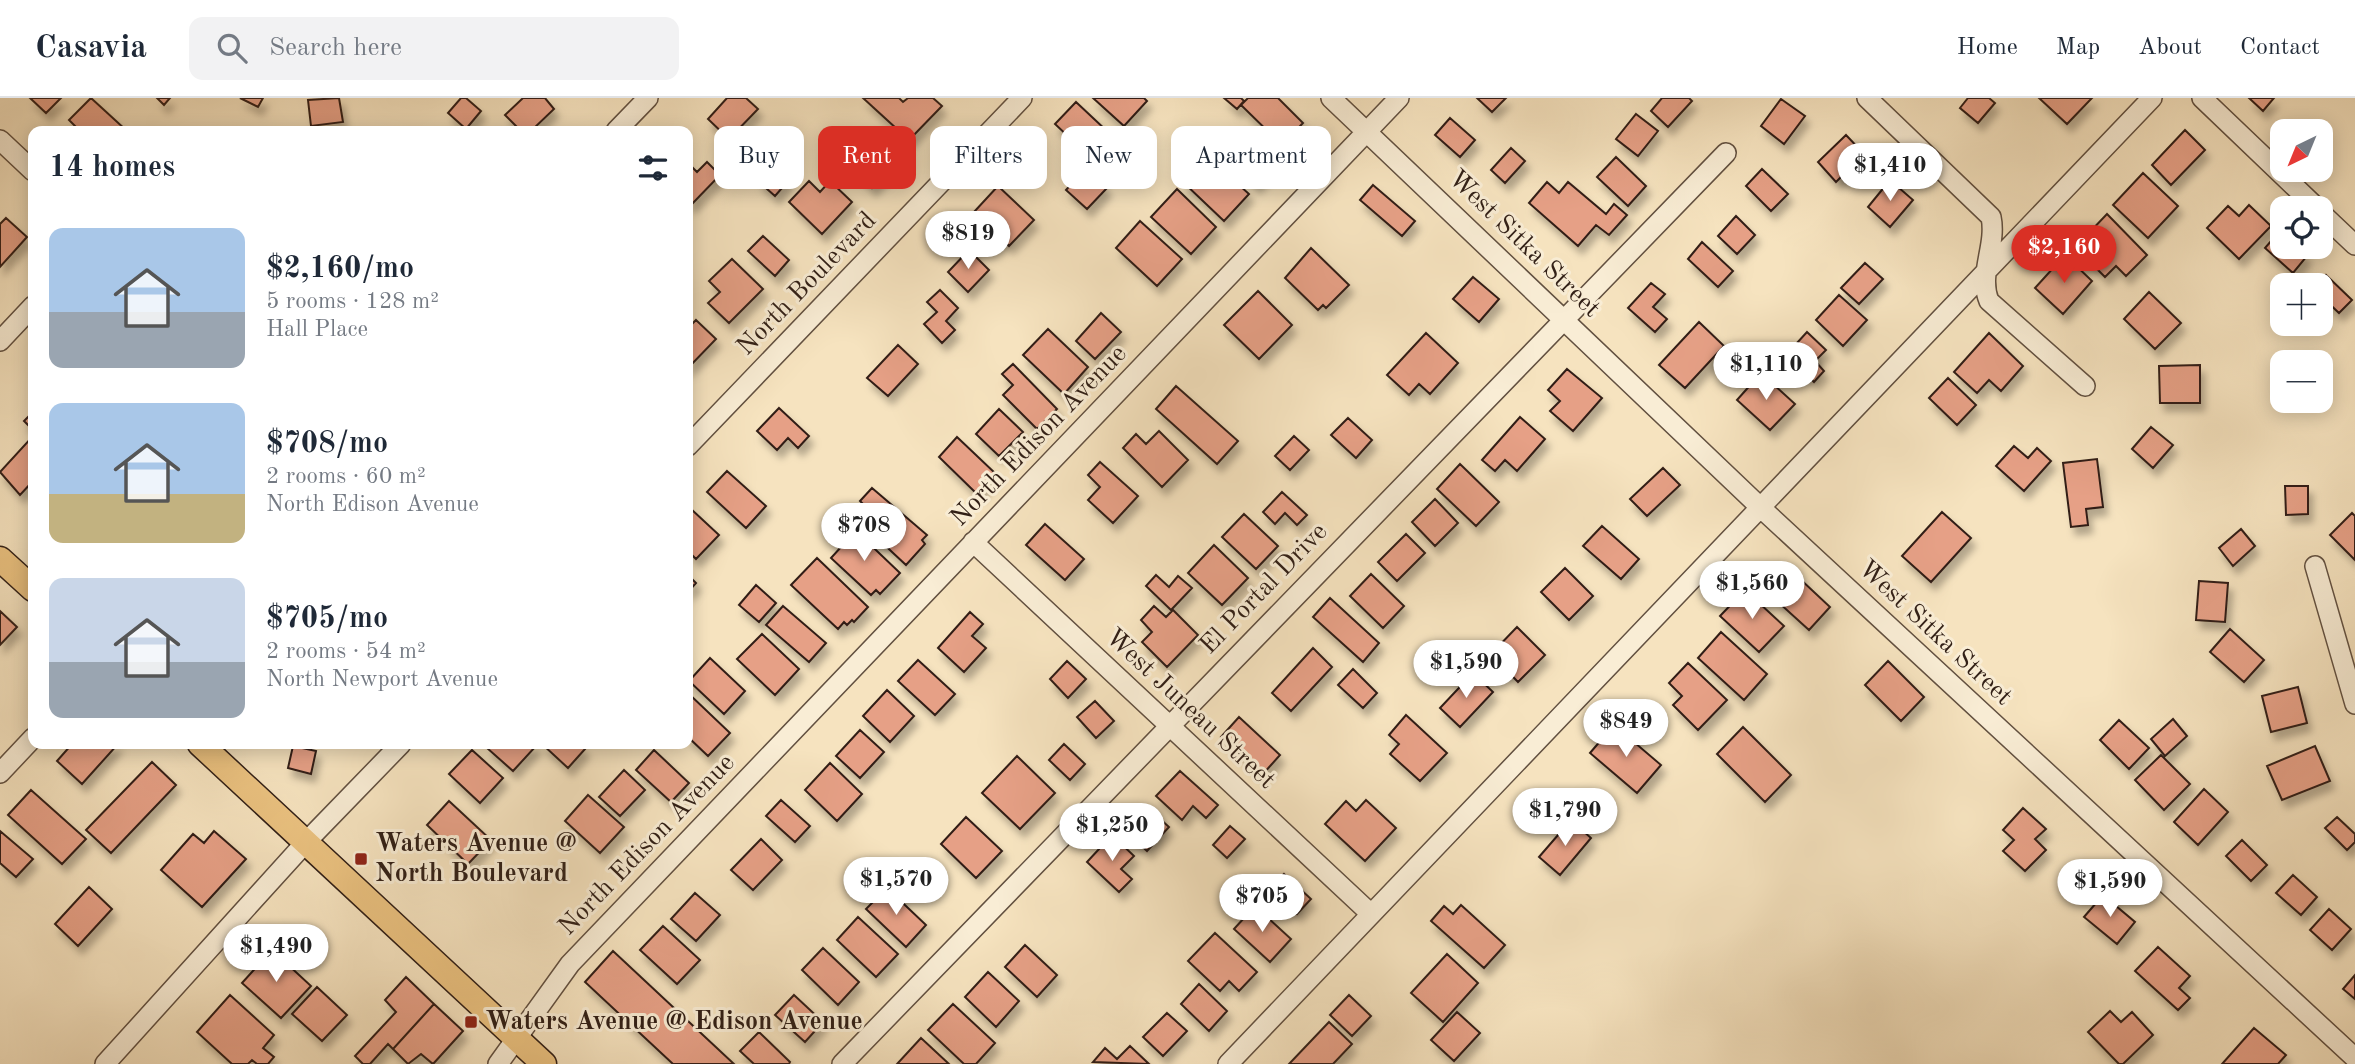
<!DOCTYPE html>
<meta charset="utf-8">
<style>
body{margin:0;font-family:"Old Standard TT",serif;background:#f2f2f3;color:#1f2937;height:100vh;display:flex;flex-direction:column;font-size:26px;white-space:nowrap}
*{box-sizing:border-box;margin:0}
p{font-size:23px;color:#747a83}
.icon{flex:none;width:38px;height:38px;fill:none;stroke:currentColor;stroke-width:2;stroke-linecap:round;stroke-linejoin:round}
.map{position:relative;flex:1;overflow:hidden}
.panel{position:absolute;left:28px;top:28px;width:665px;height:623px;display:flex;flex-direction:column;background:#fff;border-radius:14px;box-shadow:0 4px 18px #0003}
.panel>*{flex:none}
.top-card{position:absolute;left:714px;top:28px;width:665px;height:63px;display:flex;gap:14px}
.needle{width:46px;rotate:223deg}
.fabs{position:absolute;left:2270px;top:21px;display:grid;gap:14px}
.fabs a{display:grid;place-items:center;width:63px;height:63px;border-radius:14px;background:#fff;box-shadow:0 4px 18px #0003;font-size:35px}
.price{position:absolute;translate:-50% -60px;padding:0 16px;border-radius:24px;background:#fff;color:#222;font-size:23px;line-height:46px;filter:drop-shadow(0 2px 4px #0008)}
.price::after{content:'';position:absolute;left:50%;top:42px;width:21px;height:16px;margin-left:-10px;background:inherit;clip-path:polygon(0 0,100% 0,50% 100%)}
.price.on{background:#d93025;color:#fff}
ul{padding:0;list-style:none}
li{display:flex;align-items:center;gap:21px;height:175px;padding:0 21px}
li span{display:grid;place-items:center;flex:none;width:196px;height:140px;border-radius:14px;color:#555}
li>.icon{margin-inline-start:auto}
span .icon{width:84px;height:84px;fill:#fffc;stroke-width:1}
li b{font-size:30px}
h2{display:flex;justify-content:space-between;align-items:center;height:84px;padding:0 21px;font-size:30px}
.pill{padding:0 24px;border-radius:14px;background:#fff;box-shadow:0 4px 18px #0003;font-size:24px;line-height:63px}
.pill.on{background:#d93025;color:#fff}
header{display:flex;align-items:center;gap:42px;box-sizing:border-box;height:98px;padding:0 35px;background:#fff;border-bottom:2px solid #e0e1e3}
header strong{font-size:33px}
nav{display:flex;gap:38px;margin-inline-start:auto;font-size:24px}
.search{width:490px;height:63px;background:#f2f2f3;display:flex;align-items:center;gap:18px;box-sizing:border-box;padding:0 24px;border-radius:14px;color:#747a83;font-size:26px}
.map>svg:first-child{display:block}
.building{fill:#e6a086;stroke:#311f16;stroke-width:2;filter:url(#shadow)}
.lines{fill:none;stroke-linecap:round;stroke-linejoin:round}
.minor-casing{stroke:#625040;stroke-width:22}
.major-casing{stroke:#311f16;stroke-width:27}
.minor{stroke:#f9edd5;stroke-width:19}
.major{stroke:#ebc280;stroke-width:24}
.poi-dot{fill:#8f2418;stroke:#f9edd5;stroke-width:2.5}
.labels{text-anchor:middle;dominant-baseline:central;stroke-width:6;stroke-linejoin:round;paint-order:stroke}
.street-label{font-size:26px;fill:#311f16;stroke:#f9edd5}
.poi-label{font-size:26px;font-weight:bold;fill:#311f16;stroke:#f9edd5;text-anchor:start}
</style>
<header>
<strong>Casavia</strong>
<div class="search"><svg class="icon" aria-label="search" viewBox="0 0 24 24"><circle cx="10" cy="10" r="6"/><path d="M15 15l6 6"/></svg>Search here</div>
<nav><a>Home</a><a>Map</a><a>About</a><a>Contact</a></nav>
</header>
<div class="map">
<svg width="2355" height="966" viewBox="0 0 2355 966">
<defs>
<filter id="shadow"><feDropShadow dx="4.5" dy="8" stdDeviation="3.5" flood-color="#0004"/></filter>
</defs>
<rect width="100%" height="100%" fill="#f6e3bf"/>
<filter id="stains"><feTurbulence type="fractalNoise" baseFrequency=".00286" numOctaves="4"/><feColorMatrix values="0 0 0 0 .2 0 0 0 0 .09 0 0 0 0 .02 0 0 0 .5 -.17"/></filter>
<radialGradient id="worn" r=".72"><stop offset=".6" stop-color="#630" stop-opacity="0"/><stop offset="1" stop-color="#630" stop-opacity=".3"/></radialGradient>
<path class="building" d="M30,0h31l-15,15z
M91,0l36,33h-47l-11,-11z
M157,0h13l-6,7z
M240,0h23l-5,9z
M339,0l4,24 -32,4 -3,-26z
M461,0h5l15,13 -15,18 -18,-16z
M523,0h22l9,11 -23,22h-10l-16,-16z
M727,0h19l12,11 -29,30 -21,-20z
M863,0h36l4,4 5,-4h25l9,8 -33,34z
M1093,0h51l3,3 -23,25z
M1224,0h17l3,3 -7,8z
M1248,0h30l25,25 -21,22 -41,-40z
M1477,0h29l-14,14z
M1662,0h27l3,3 -24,26 -17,-16z
M1968,0h21l6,5 -17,20 -18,-15z
M2039,0h53l-25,26z
M2249,0h25l-11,13z
M1781,1l24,17 -21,28 -23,-18z
M1076,4l49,46 -21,22 -49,-46z
M1636,16l22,17 -20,25 -22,-17z
M1450,20l25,22 -15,17 -25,-22z
M2185,32l20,20 -34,35 -19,-20z
M1251,34l29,27 -24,26 -29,-26z
M877,37l24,24 -29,29 -24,-24z
M1846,37l18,19 -28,28 -18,-20z
M1511,50l14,13 -20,22 -14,-13z
M1208,59l41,37 -25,27 -40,-38z
M1616,59l30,29 -18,20 -31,-29z
M707,64l13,13 -29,30 -3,-3v-39l9,9z
M773,67l16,15 -14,16 -17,-15z
M1086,70l21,20 -20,21 -21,-19z
M1762,71l26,25 -17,17 -25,-25z
M2143,75l35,33 -30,32 -35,-33z
M1890,82l23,20 -23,27 -22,-20z
M809,83l11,11 10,-11 22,21 -30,32 -33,-32z
M1547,84l12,11 9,-11 38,32 8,-10 13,11 -18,20 -13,-10 -18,21 -49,-43z
M1373,87l42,36 -13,15 -42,-36z
M998,88l36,34 -25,26 -35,-34z
M1177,91l39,38 -25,27 -40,-37z
M2249,107l22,21 -32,33 -32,-31 21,-22 11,10z
M2107,116l40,41 -21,21 -10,-10 -11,11 -20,-20 11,-11 -10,-10z
M1736,118l19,19 -18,19 -19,-18z
M6,120l21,19 -27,30v-43z
M1140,123l42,38 -25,27 -41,-38z
M2279,134l3,15h14l11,9 -14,17 -28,-25z
M763,138l26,24 -14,16 -27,-25z
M1702,144l31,29 -15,16 -30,-28z
M1311,150l38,37 -23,23 -3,-3 -5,5 -33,-32z
M969,152l20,20 -21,22 -20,-20z
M2065,157l27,26 -29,33 -28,-26z
M732,161l31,30 -34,34 -21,-20 12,-11 -11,-11z
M1865,165l18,16 -24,25 -18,-16z
M2326,177l26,25 -13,13 -19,-18v-10h-3z
M1473,179l26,22 -20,23 -26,-23z
M1651,185l14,11 -12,13 14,12 -12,13 -27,-24z
M940,192l18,18 -12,13 9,9 -13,13 -18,-19 13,-12 -10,-10z
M1258,193l34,34 -33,34 -35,-34z
M2149,194l32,31 -26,26 -31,-30z
M1839,197l28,25 -24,26 -27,-26z
M1101,215l20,19 -26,27 -19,-18z
M696,222l20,19 -28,29v-40z
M1699,224l25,24 -39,42 -26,-23z
M1048,231l40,38 -24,27 -41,-39z
M1807,234l19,18 -11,11 9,10 -10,11 -28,-27z
M1426,235l32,30 -28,31 -11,-10 -10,11 -22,-20z
M1989,235l34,33 -22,25 -12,-11 -12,13 -23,-21z
M898,247l20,19 -30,32 -21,-18z
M1013,266l44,45 -20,20 -34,-34 10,-10 -11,-11z
M2200,267v38h-40l-1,-37z
M1567,271l35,29 -29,33 -23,-20 10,-10 -12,-11z
M1761,275l34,31 -25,26 -33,-30z
M1948,280l28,27 -19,20 -28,-27z
M1176,288l62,55 -21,23 -61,-55z
M779,310l30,28 -11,12 -10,-10 -11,12 -20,-19z
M999,311l24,23 -24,24 -23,-22z
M33,314v18l-9,-9z
M1520,319l25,22 -28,32 -12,-11 -10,11 -13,-11z
M1348,320l24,22 -16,18 -25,-23z
M2151,329l22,18 -20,23 -21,-19z
M1159,333l29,29 -26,27 -39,-39 13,-14 10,10z
M33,338v45l-13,14 -20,-23z
M1294,338l15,14 -19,20 -15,-14z
M957,339l39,37 -19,20 -38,-37z
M2014,348l14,12 9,-10 14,13 -27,30 -28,-25z
M2097,361l6,48 -17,2 2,16 -17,2 -8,-64z
M1100,364l38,34 -25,27 -25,-23 12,-13 -12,-12z
M1460,366l39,38 -23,24 -39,-37z
M1663,370l17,17 -33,31 -17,-17z
M727,373l39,35 -20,22 -39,-36z
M2285,388h23v28l-22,1z
M872,390l55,47 -5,5 3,4 -19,21 -44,-41 10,-11 -12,-12z
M1282,394l25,23 -10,10 -12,-12 -10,11 -12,-12z
M1435,401l23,24 -23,23 -23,-24z
M691,411l28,26 -23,24 -8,-8v-38z
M1942,414l29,26 -40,44 -29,-26z
M2352,415l3,3v44l-25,-25z
M1244,416l34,32 -22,23 -34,-32z
M1045,426l39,35 -19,21 -39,-35z
M1602,428l37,33 -18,20 -38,-33z
M2241,431l14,17 -22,20 -14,-18z
M856,433l44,42 -20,21 -4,-4 -5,5 -40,-37 11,-12 -7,-7 7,-7 7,6z
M1406,436l19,19 -28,28 -19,-19z
M1214,447l34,33 -26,27 -34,-32z
M817,460l51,49 -14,15 -2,-2 -5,5 -3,-3 -6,7 -47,-44z
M1565,470l28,28 -24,24 -28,-28z
M1371,476l33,32 -21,22 -33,-32z
M688,477l8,8 -8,9z
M1156,477l13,12 9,-11 14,12 -21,22 -25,-24z
M1799,480l31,29 -21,23 -31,-28z
M2199,483l29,2 -3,39 -29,-2z
M756,487l20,18 -17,19 -20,-17z
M1745,492l39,36 -25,26 -39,-36z
M1330,500l49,45 -16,19 -50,-45z
M783,508l43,37 -17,19 -43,-37z
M1154,508l12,11 7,-7 25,25 -31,32 -25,-25 10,-10 -11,-12z
M0,513l17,16 -17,18z
M970,514l13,12 -11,12 14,12 -22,24 -26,-24z
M1517,529l28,28 -27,27 -27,-28z
M2230,531l34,31 -20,22 -34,-30z
M1721,534l46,42 -23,26 -46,-42z
M762,536l37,35 -24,26 -38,-36z
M1313,550l19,19 -41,44 -19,-18z
M710,560l35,33 -21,23 -35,-33z
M918,562l37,34 -20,21 -37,-34z
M1067,563l19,18 -18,19 -18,-19z
M1888,563l36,36 -23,24 -36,-36z
M1688,565l39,37 -29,30 -25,-25 9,-9 -13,-13z
M1353,571l24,24 -14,15 -25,-23z
M1473,575l20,19 -33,35 -20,-19z
M2298,589l9,36 -36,9 -9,-36z
M887,592l27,26 -24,26 -27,-26z
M688,595l42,40 -22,23 -20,-19z
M1095,603l19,20 -18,17 -19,-21z
M1406,617l41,38 -27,28 -30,-27 9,-10 -10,-9z
M1239,619l41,38 -17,19 -42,-37z
M2173,621l14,17 -22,20 -14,-17z
M2119,622l30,28 -20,21 -29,-29z
M1614,627l47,40 -24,28 -47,-40z
M1743,629l48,48 -26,27 -48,-48z
M860,632l24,22 -24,26 -24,-22z
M72,646h46l-36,40 -25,-23z
M491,646h43l2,2 -23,25 -26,-23z
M542,646h37l6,5 -17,19z
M1064,646l21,20 -15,16 -21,-20z
M293,648l23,5 -5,23 -23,-6z
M2315,648l15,35 -48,19 -15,-34z
M472,652l31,28 -23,25 -31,-29z
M654,652l35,33 -18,19 -35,-32z
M2161,657l29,29 -26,26 -29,-30z
M1017,658l38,37 -35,36 -38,-36z
M152,664l24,23 -65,68 -25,-23z
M830,665l32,31 -25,27 -32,-31z
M624,672l21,20 -25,26 -21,-19z
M1180,673l38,34 -12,13 -13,-12 -11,14 -26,-24z
M2204,691l24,23 -30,33 -24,-23z
M31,692l55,49 -24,25 -54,-49z
M1568,692l19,17 -14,15 -19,-18z
M588,697l36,32 -24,26 -35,-32z
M781,702l29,26 -15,16 -29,-26z
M1366,702l30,28 -31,33 -40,-37 21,-23 10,10z
M449,703l42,39 -23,24 -41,-39z
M1147,709l22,20 -22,24 -22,-21z
M2023,710l23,21 -11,10 11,11 -21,21 -22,-20 11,-11 -11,-10z
M966,719l36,34 -26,27 -35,-34z
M2337,719l18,17v8l-8,8 -22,-22z
M1571,722l20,18 -31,37 -21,-18z
M1230,728l15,13 -18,19 -14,-13z
M0,733l33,28 -17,18 -16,-14z
M214,733l32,28 -44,48 -41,-37 32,-36 11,9z
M1112,737l22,21 -13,13 11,10 -13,13 -32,-30z
M761,741l21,21 -29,30 -22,-20z
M2242,742l25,25 -16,16 -25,-25z
M1284,776l27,25 -14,15 -27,-26z
M2293,777l24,22 -16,18 -25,-22z
M89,789l23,22 -34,37 -23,-22z
M887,790l39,37 -20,22 -40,-38z
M695,795l25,22 -24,26 -25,-22z
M2103,797l32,27 -18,22 -33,-27z
M1461,807l44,40 -21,23 -53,-47 13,-15 9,8z
M1255,808l36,33 -21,23 -36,-33z
M2329,811l22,20 -19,21 -22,-20z
M858,819l40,37 -22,23 -39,-37z
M663,828l37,34 -23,24 -37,-34z
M1215,835l42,39 -18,19 -10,-10 -9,10 -32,-30z
M1025,847l32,30 -20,22 -32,-30z
M2158,849l32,29 -11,12 11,10 -12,12 -43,-39z
M823,850l36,34 -21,23 -36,-35z
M272,852l39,36 -30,32 -39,-35z
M613,853l121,113h-61l-88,-82z
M1447,856l31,29 -35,39 -32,-29z
M988,874l31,29 -23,26 -31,-30z
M2355,877v24l-12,-10z
M406,879l28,27 -41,45 -5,-5 -18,20h-7l-8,-8 41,-44 -11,-12z
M1199,886l28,27 -18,20 -28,-27z
M317,889l30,28 -25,26 -30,-27z
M230,897l44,40 -11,13 11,9 -6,7h-11l-5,-4 -4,4h-16l-35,-32z
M794,897l29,27 -18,20 -30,-27z
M1349,897l22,21 -19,20 -22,-21z
M434,906l29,27 -30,33 -12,-10 -13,10 -15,-15z
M953,906l42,39 -19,21h-12l-36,-34z
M2110,913l11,11 11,-10 21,23 -30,29h-4l-31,-32z
M1457,914l23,21 -26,28 -23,-21z
M1167,915l20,18 -24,25 -20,-19z
M1329,924l23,22 -19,20h-44z
M2254,930l32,27 -8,9h-56z
M759,934l31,30 -1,2h-35l-14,-13z
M921,940l28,26h-52z
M1130,948l19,18 -56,-2 12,-14 12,11z"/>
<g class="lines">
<defs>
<path id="minor" d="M1331,0l429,409 595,551
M1867,0l124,119c6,28 -13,57 -2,84l96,85
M2202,0l115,110
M616,33l32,-33
M0,42l33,31
M2320,114l35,33
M0,243l33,-35
M688,348l334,-348
M973,444l398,372
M2315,468l40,138
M0,675l33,-35
M105,966l201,-222 95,-98
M498,966l72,-100 829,-866
M842,966l884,-911
M1228,966l924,-966"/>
<path id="major" d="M0,461l33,30
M200,646l344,320"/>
</defs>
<use href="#minor" class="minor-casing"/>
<use href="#major" class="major-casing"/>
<use href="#minor" class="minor"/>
<use href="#major" class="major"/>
</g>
<g class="poi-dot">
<rect x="354" y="754" width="14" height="14" rx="3.5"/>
<rect x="464" y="917" width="14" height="14" rx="3.5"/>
</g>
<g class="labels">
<g class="street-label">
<text transform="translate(1524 146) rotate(44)">West Sitka Street</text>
<text transform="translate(807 186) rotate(-46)">North Boulevard</text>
<text transform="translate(1039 338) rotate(-46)">North Edison Avenue</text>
<text transform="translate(1264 491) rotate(-46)">El Portal Drive</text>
<text transform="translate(1935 535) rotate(43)">West Sitka Street</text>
<text transform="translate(1190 611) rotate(43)">West Juneau Street</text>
<text transform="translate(647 747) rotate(-46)">North Edison Avenue</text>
</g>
<g class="poi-label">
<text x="375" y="746">Waters Avenue @<tspan x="375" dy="30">North Boulevard</tspan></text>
<text x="485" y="924">Waters Avenue @ Edison Avenue</text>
</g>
</g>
<rect width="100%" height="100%" filter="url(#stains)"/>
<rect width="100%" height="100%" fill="url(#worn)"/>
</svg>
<div class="fabs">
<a><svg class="needle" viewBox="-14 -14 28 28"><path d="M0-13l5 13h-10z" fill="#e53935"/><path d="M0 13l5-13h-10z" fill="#747a83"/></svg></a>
<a><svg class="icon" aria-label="locate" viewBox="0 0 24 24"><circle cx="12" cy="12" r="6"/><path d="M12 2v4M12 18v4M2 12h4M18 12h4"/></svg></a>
<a>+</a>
<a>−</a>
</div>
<b class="price" style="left:1890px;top:105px">$1,410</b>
<b class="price" style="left:968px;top:173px">$819</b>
<b class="price on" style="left:2064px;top:187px">$2,160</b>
<b class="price" style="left:1766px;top:304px">$1,110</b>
<b class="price" style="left:864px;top:465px">$708</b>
<b class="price" style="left:1752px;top:523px">$1,560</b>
<b class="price" style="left:1466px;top:602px">$1,590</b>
<b class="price" style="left:1626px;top:661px">$849</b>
<b class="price" style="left:1565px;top:750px">$1,790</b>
<b class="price" style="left:1112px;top:765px">$1,250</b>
<b class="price" style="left:896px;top:819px">$1,570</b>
<b class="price" style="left:2110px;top:821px">$1,590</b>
<b class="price" style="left:1262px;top:836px">$705</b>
<b class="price" style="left:276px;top:886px">$1,490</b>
<div class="top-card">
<a class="pill">Buy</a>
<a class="pill on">Rent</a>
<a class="pill">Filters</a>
<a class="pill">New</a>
<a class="pill">Apartment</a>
</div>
<section class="panel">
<h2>14 homes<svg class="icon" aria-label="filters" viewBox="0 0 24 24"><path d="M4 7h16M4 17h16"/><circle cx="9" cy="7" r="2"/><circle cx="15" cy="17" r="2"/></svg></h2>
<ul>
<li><span style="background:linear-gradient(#a9c7e8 60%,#9aa5b1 0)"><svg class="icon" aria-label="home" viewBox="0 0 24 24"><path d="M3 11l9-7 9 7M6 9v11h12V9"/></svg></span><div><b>$2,160/mo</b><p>5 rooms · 128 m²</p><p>Hall Place</p></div></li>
<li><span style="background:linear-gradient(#a9c7e8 65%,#c2b280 0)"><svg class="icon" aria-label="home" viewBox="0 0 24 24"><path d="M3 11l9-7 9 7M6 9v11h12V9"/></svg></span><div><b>$708/mo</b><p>2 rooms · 60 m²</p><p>North Edison Avenue</p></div></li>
<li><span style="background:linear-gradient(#c9d6e8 60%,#9aa5b1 0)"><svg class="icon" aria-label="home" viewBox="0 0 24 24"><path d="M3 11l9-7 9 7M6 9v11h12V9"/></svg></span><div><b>$705/mo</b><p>2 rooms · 54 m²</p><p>North Newport Avenue</p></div></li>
</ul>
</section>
</div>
